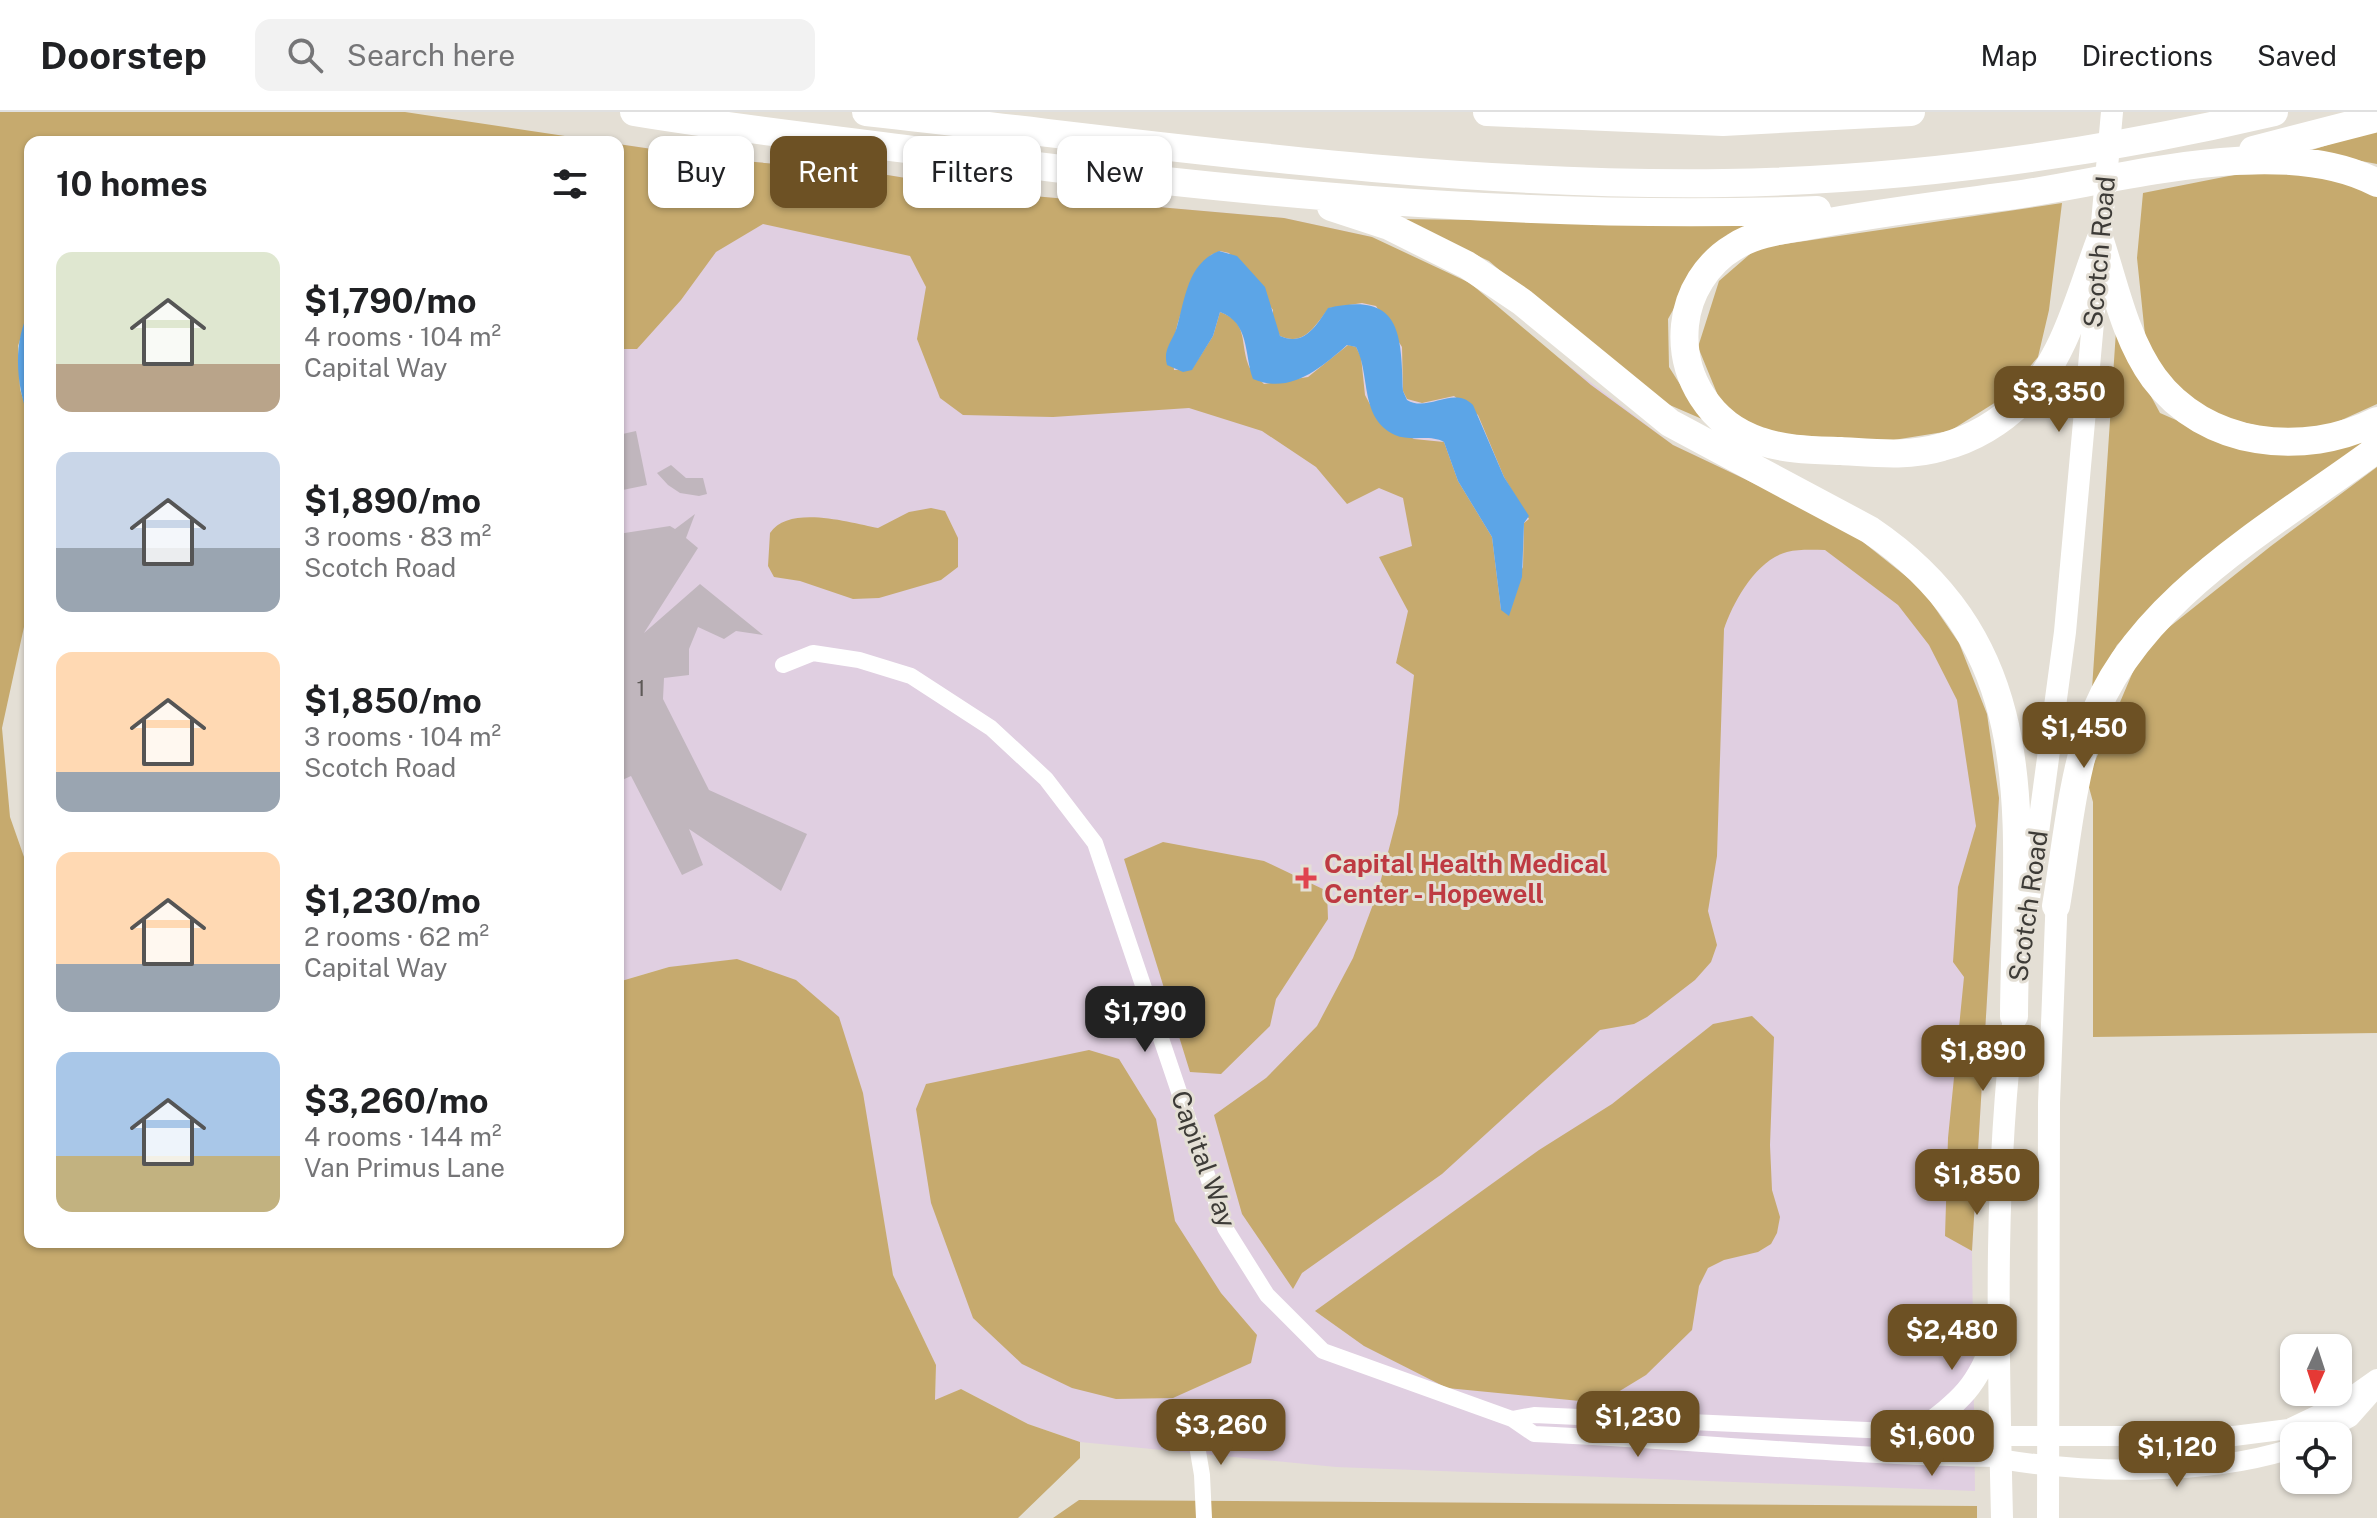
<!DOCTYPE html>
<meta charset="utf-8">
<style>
body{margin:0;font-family:"Public Sans",sans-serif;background:#f2f2f2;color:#202124;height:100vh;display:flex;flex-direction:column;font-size:30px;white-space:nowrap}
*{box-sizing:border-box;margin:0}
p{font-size:26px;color:#757577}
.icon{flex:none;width:44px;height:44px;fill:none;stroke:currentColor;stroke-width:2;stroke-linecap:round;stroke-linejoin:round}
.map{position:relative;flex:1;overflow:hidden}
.sheet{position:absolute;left:24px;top:24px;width:600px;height:1112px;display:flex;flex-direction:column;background:#fff;border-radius:16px;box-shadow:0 2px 6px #0004}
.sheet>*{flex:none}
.guide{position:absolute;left:648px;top:24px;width:760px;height:72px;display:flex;gap:16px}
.needle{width:52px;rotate:183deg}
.tools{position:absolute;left:2280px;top:1222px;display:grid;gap:16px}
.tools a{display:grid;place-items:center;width:72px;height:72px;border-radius:16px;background:#fff;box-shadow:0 2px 6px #0004;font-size:40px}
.price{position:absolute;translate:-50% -68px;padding:0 18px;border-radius:16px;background:#6d5124;color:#fff;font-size:26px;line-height:52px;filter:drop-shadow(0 2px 4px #0008)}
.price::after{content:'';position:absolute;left:50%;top:48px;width:24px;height:18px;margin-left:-12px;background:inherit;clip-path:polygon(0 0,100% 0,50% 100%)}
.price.current{background:#222;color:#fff}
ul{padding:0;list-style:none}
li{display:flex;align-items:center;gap:24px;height:200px;padding:0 32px}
li span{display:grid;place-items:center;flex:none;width:224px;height:160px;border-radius:16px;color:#555}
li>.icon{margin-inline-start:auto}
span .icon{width:96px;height:96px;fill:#fffc;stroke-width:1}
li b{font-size:34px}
h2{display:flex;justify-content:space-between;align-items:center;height:96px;padding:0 32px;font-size:34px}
.chip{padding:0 28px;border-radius:16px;background:#fff;box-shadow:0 2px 6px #0004;font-size:28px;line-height:72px}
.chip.current{background:#6d5124;color:#fff}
header{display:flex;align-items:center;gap:48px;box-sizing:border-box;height:112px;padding:0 40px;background:#fff;border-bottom:2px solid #e0e0e0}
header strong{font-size:38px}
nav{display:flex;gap:44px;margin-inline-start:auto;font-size:28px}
.search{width:560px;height:72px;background:#f2f2f2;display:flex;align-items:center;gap:20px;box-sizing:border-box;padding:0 28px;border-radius:16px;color:#757577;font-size:30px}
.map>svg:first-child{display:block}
.medical{fill:#e0cfe1}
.green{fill:#c6aa6e;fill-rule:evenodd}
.water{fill:#5ca5e7}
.building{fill:#c0b6bd}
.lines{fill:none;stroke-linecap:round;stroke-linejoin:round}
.minor{stroke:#fff;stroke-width:16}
.tertiary{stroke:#fff;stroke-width:20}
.secondary{stroke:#fff;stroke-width:22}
.motorway{stroke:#fff;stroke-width:28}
.health-dot{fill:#e0444e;stroke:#e4dfd5;stroke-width:3}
.labels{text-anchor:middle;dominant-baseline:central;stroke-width:6;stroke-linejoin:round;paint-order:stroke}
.number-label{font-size:22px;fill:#5e5a58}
.street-label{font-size:26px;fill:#3d3b37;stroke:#e4dfd5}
.health-label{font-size:26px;font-weight:bold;fill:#be3a42;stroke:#e4dfd5;text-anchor:start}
</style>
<header>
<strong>Doorstep</strong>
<div class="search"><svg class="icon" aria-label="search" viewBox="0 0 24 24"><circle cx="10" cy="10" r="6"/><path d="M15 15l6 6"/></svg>Search here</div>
<nav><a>Map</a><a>Directions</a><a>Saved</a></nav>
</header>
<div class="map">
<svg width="2377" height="1406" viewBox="0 0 2377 1406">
<rect width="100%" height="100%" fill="#e4dfd5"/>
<path class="medical" d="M618,32l102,15 149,13 129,21 286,25 88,19 184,119 117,89 97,46 152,98 77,209 -27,453 3,240 -639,-24 -256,-25 -52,-18 -67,-35 -26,12 1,-36 -43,-90 -15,-86 -209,-222 -51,15z"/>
<path class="green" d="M0,0h405l200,30h-575v167l-12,37 2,43 10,33v195l-6,10 -22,101 8,89 20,57v368h588v-260l51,-15 68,-8 59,21 43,37 24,76 30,182 43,90 -1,35 26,-11 67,35 52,18v16l-62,60h-1018z
M2377,17v35l-68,-13z
M618,32l102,15 149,13 129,21 286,25 88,19 98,46 121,102 82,60 97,46 88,47 64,51 37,54 28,71 12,84 -27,453 -27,-15 3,-98 16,-161 -11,-15 5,-75 18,-61 -19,-126 -28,-55 -31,-40 -73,-55c-12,0 -26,-1 -38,2 -31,8 -54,50 -63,77l-7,227 -9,55 9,34 -6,17 -16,18 -48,37 -13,7 -34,6 -158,144 -140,99 -9,16 -51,-75 -28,-99 52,-37 51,-52 36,-68 25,-67 20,-77 16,-139 -18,-12 12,-52 -29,-54 33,-11 -9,-48 -24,-10 -32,16 -31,-37 -54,-36 -73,-23 -136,9 -90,-2 -23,-17 -23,-59 9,-52 -16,-31 -147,-32 -47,28 -35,48 -44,49h-19zM1220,139l9,2 44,57v12l7,14c25,11 35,-11 49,-28l33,-5 14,3 26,41 1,44 4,8 15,4 32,-7 24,19 26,62 25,42 -5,4 -1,44 -22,43 -9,-73 -34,-56 -14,-39 -30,-3 -37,-21 -12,-23 -4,-38 -5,-10 -8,-2 -40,32 -44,7c-5,-5 -14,-13 -16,-20 -8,-23 0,-42 -28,-52l-7,24 -21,33 -18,1c-4,-50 14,-72 37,-115z
M2307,60l70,22v210l-62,28 -39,-2 -56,-13 -56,-38 -19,-44 -8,-77 6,-65 91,-18z
M2062,91l-13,107 -11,47 -34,40 -54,34 -69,11 -124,-10 -36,-29 -23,-56 21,-66 38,-33z
M1398,107l357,5 -58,43 -29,52 1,48 33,52 -60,-26 -153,-132z
M2116,219l44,82 73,32 70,10 74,-16 -199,142 -61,64 -25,44z
M2377,355v566l-284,4v-235l-6,-22 56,-132 128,-102z
M931,396l14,3 13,27v29l-17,13 -62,18 -26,1 -53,-18 -26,-4 -6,-11 2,-33c19,-29 81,-10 108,-5l31,-16z
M1163,730l101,19 63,30 1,28 -52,80 -6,27 -49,48 -31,-2 -66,-213z
M1752,904l22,21 -4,108 2,45 8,27 -3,16 -6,11 -13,8 -34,8 -16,8 -9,18 -7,44 -46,45 -46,28 -153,-15 -83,-42 -49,-35 224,-161 73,-46 101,-80z
M1089,938l30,9 37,60 19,102 46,72 36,42 -6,28 -78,35 -57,1 -44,-11 -50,-24 -49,-46 -42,-115 -15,-94 10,-25z
M1079,1388l898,6v12h-924z"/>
<path class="water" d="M1219,139l18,5 28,31 15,49c24,11 36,-10 48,-28 74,-17 73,27 75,83l4,9c21,13 46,-15 66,5l31,72 25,39 -5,7 -2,54 -13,39 -8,-6 -9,-73 -34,-56 -14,-39c-15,-8 -33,0 -49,-7 -36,-17 -24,-60 -39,-88l-9,-2c-26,23 -57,50 -94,34 -9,-25 -3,-56 -33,-67l-7,24 -21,34 -9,2 -16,-7c-4,-15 4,-22 9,-35 9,-28 10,-66 43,-79z
M30,197v113c-14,-37 -18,-78 0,-113z"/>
<path class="building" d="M636,319l11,54 -29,6v-56z
M671,353l15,13h17l4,16 -8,2 -19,-3 -12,-8 -11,-12z
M695,402l-9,24 12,10 -54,85 56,-49 63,51 -27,-4 -12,8 -26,-12 -9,22v26l-25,3 -1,21 46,91 98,44 -26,57 -92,-62 14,36 -21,10 -51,-99 -13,6v-248l52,-8 5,3z"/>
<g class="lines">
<path class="minor" d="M783,553l30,-12 46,7 52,16 80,52 55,51 49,64 130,385 42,67 56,56 189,68 22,15c156,7 310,23 466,25
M1512,1307l22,-4 467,21
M1193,1310l9,53 2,43"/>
<path class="tertiary" d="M2001,1324h233l55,-7 54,-26 34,-24
M2316,1324l34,-19 22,-25
M2000,1347c89,15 209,17 294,-11"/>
<path class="secondary" d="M2027,802l38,-282 47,-520
M1918,1320c43,-32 60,-45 77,-97
M2002,1406c-4,-172 -9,-347 14,-518
M2048,1406l1,-415 8,-210"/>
<path class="motorway" d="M634,0c95,16 191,26 287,39 297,40 596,70 896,59
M866,0c285,31 571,75 858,71 185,-3 371,-29 550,-71
M1487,0l236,10 188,-10
M2253,38l124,-32
M1331,95l58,19 78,39 55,37 148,121 200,107c179,121 145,299 144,486
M2100,129c-20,53 -35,117 -76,158 -23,23 -51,40 -82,48 -33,10 -67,6 -101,4 -27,-1 -56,-1 -81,-10 -50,-16 -80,-65 -75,-116 3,-32 22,-62 49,-78 23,-15 52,-17 79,-22 67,-13 135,-21 202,-30 104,-15 267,-63 362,-12
M2100,129c15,45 25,97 54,137 51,69 150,80 223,43
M2056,794c10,-59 15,-121 34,-179 41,-125 186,-203 287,-278"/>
</g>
<path class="health-dot" d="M1302 754h8v8h8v8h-8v8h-8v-8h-8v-8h8z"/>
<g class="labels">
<g class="number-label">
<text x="641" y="576">1</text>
</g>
<g class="street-label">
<text transform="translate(2099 140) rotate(-85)">Scotch Road</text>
<text transform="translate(2028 794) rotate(-82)">Scotch Road</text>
<text transform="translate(1204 1047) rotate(70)">Capital Way</text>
</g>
<g class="health-label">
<text x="1324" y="751">Capital Health Medical<tspan x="1324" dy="30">Center - Hopewell</tspan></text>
</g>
</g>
</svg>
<div class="tools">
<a><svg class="needle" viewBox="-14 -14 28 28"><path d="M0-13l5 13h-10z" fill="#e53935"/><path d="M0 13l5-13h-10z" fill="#757577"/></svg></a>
<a><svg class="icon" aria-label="locate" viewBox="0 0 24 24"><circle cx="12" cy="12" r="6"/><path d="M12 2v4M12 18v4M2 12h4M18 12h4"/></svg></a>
</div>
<b class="price" style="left:2059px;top:322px">$3,350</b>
<b class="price" style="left:2084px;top:658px">$1,450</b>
<b class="price current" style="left:1145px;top:942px">$1,790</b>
<b class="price" style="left:1983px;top:981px">$1,890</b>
<b class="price" style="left:1977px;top:1105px">$1,850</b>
<b class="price" style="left:1952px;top:1260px">$2,480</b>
<b class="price" style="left:1638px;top:1347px">$1,230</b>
<b class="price" style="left:1221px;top:1355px">$3,260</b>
<b class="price" style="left:1932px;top:1366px">$1,600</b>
<b class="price" style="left:2177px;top:1377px">$1,120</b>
<div class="guide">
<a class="chip">Buy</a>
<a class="chip current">Rent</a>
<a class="chip">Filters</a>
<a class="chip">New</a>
</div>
<section class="sheet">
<h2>10 homes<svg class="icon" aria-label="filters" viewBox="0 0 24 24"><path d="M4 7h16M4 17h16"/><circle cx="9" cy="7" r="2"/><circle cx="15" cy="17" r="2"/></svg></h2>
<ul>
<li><span style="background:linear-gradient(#dfe7d0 70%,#b9a48a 0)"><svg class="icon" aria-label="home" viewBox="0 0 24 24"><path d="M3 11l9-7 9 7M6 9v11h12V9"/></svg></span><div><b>$1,790/mo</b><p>4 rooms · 104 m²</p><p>Capital Way</p></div></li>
<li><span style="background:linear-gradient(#c9d6e8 60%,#9aa5b1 0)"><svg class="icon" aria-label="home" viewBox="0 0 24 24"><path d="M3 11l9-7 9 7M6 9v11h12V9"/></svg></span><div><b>$1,890/mo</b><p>3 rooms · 83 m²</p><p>Scotch Road</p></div></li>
<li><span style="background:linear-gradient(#ffd9b3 75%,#9aa5b1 0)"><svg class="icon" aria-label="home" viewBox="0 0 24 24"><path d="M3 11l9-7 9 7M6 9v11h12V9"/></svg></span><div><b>$1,850/mo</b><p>3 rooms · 104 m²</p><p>Scotch Road</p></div></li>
<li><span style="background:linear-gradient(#ffd9b3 70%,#9aa5b1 0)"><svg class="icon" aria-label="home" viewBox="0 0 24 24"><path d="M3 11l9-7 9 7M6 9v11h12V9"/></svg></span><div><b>$1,230/mo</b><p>2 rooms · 62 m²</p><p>Capital Way</p></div></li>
<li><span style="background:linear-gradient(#a9c7e8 65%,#c2b280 0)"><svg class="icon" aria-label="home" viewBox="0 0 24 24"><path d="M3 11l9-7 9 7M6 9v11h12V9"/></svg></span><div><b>$3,260/mo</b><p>4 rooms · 144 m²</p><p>Van Primus Lane</p></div></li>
</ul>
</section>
</div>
